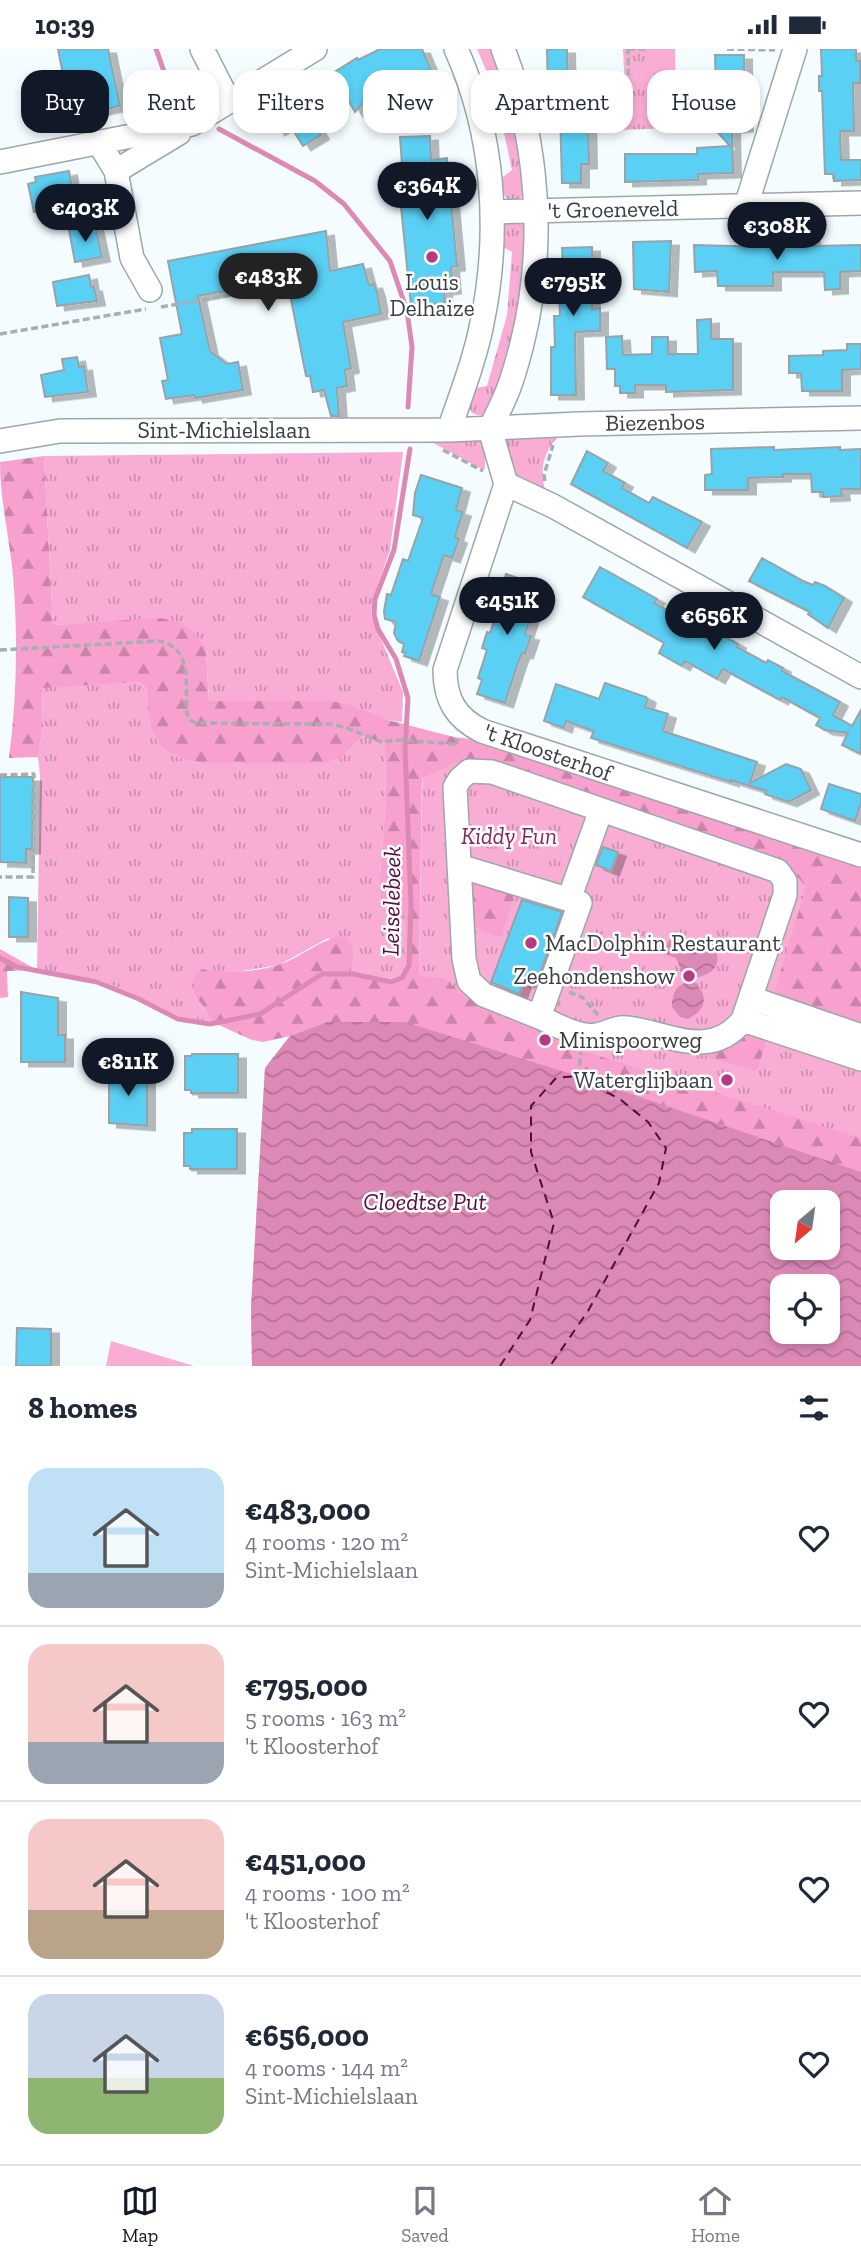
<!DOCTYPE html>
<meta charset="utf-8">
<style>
body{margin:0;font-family:"Zilla Slab",serif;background:#f2f2f3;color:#1f2937;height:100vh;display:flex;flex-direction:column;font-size:26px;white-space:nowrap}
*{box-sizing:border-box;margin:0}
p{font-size:23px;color:#747a83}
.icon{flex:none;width:38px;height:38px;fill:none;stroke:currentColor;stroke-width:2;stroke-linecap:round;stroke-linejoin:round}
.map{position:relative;height:1317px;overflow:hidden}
.panel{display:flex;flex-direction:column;background:#fff;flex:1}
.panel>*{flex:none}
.banner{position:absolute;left:21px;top:21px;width:819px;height:63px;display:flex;gap:14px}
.needle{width:46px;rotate:209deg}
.tools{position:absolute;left:770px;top:1141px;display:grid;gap:14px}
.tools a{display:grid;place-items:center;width:70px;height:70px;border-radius:14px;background:#fff;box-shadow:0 4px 10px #0003;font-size:35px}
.price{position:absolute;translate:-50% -60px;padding:0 16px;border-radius:24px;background:#111827;color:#fff;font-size:23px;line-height:46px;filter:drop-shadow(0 2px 4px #0008)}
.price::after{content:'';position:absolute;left:50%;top:42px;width:21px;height:16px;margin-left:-10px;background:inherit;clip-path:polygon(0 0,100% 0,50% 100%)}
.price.on{background:#222;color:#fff}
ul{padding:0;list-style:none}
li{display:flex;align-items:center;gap:21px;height:175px;padding:0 28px}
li+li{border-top:2px solid #e0e1e3}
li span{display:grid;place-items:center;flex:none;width:196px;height:140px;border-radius:21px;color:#555}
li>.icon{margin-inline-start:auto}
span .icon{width:84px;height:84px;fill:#fffc;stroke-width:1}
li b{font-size:30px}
h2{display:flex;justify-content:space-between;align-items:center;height:84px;padding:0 28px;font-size:30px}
.tag{padding:0 24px;border-radius:21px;background:#fff;box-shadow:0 4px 10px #0003;font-size:24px;line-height:63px}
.tag.on{background:#111827;color:#fff}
.status{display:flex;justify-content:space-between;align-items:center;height:49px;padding:0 35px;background:#fff;direction:ltr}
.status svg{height:19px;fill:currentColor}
.tabs{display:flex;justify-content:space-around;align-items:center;height:98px;border-top:2px solid #e0e1e3;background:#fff;font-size:19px;color:#747a83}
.tabs a{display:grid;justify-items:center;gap:4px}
.tabs .on{color:#111827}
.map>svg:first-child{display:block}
.grass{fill:url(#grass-tufts);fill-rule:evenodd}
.forest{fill:url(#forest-firs)}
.garden{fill:#f9add5}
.water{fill:url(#water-waves);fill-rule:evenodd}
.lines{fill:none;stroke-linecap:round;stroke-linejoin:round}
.stream{stroke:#dd89b6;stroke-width:5}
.ferry{stroke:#570b3c;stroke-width:2;stroke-dasharray:9 7;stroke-linecap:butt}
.building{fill:#5ad0f5;stroke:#97a3a8;stroke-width:2;filter:url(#shadow)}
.minor-casing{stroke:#9ba7ac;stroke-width:26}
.path{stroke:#a8afb1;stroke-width:3.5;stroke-dasharray:7 3.5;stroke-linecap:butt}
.minor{stroke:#fff;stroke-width:23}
.poi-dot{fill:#b73886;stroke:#fff;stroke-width:2.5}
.labels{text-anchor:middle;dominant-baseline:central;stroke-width:5;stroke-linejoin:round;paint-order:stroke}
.street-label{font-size:23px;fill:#383d3f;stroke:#fff}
.poi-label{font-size:23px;fill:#383d3f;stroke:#fff;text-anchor:start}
.park-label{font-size:23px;font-style:italic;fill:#862461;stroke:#fff}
.water-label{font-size:24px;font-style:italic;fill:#570b3c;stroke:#fff}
</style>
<div class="status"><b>10:39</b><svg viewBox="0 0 49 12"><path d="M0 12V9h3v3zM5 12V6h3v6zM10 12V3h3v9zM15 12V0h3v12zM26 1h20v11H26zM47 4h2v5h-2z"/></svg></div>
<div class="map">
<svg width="861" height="1317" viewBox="0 0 861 1317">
<defs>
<pattern id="grass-tufts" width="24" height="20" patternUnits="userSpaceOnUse" patternTransform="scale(1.75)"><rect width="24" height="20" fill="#f9add5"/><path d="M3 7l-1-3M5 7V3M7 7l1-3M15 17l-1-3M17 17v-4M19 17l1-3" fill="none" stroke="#cb8eae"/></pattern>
<pattern id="forest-firs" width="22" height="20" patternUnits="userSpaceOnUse" patternTransform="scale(1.75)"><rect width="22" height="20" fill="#f8a1cf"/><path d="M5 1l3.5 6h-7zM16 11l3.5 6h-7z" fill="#ca84a9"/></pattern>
<pattern id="water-waves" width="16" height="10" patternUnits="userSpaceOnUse" patternTransform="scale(1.75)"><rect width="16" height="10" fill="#dd89b6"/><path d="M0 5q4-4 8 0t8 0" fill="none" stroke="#b47195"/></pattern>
<filter id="shadow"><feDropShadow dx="8" dy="4.5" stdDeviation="0" flood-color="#0004"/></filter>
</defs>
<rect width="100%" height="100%" fill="#f4fcff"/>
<path class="grass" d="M477,0h19l13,34 20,106c-14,20 -27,12 -30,-9l13,-10 -17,-79z
M623,0h52l2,79 -58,2v-21l6,-15z
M518,170l9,6 -7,93 -31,96 -8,2 -9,-3 -5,-10 8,-15 12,-2 20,-71 5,-63 -9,-5 -4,-7 2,-15 8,-5z
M509,385l50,2c-16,16 -20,35 -13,57l-29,-13 -15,-41z
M477,388c11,7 8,20 8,32l-2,1 -57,-31z
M403,403l-13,98 -17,49 -2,16 32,77 -1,30 -14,-2 -57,-19h-122l-3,-52 -111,-26 -42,2 -9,-169z
M138,633l8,5c3,44 5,68 54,76h125l16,-5 22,-22 22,8 1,55 -6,74 26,39v52l-5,12 -10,5 -40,-10 3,-14 -26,-19 -49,27 -49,8 -28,-4 -8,26 10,12 8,15 -32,-5 -40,-20 -41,-17 -62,-10 3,-195 -2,-18 5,-31 -1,-39z
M423,694l438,131v492h-609l-1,-58 14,-240 25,-32 37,-14h79l13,-46zM782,1153h46v46h-46zM782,1237h46v46h-46z"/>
<path class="forest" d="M44,407l9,169 107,-7 19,4 16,11 11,16 3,52h122l19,4 38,15 66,17 33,4 374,124v166l-89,-31 34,-113 -9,-11 -13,-9 -305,-106h-20l-37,17 -3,198 25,2 24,21 71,29 31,19 291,91v34l-283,-96 -173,-54h-78l-37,14 -27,6 -11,-2 -40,-18 -8,-15 -10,-12v-18l8,-8c26,4 50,4 76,-4 23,-7 40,-25 65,-29l9,8 2,13 -3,14 40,10 10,-6 5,-11v-51l-6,4 -9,-2 -9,-12 -2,-30 6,-74 -1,-55 -22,-8 -22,22 -15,5h-126c-49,-8 -51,-32 -54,-76l-8,-5 -96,6 1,38 -5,31 -29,1c7,-55 9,-112 5,-168 -2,-43 -14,-85 -14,-128z
M480,832l35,12 -14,45 -32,-13 2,-41z
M0,900l37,21 -30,1 1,26 -8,1z
M754,983l10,7 1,8 -9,24 -109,-32z"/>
<path class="garden" d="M111,1292l83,25h-88z"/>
<path class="water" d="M669,891l9,3 6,6c5,-2 11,-6 16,-6 17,-1 23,17 12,28 -5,4 -11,5 -16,7l-1,4c14,16 11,27 -7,37l-9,-3 -7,-9c0,-12 3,-22 16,-25l1,-4 -7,-6 -6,-14 -9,-3 -3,-4z
M327,973h78l173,54 283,96v194h-609l-1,-58 14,-240 25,-32zM782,1153h46v46h-46zM782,1237h46v46h-46z"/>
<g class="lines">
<path class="stream" d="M156,0l11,31 14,21
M219,80l96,52 29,23 46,57 17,50 5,36 -4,60
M0,909l17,9 80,15 42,17 39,20 32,5 50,-10 62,-40h31l38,8 11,-4 7,-13 2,-60 -6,-155 3,-52 -12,-39 -18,-30 -4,-14 1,-16 19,-49 16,-101"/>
<path class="ferry" d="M500,1317l30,-46 24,-97 -23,-71v-46l25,-28 22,-2 43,24 27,22 18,26 -7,35 -71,128 -38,55"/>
</g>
<path class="building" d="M58,0h50l12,57 -78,17 -8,-43 29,-5z
M380,0h42l19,45 -20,9 3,8 -25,7 -2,-24 -22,13 -6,-11 -14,16 -12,-21 -35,22 13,22 -18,11 -14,-22 -12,7 -10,-17 90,-56 1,2z
M547,0h20l1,46h-20z
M821,0h35v12h4v22h-7l1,48h-14l1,29h20v20l-27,1v-7h-9l-3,-83h-3v-15h3z
M715,6h29l1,72 -13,1 1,45 -35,1v6l-73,2v-28h72v-6l33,-2 -18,-20 -1,-7v-21h3l2,-7z
M588,61l1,54h-8v19h-19l-2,-72z
M430,87l1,24 16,-2 10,108 -6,1 2,22 -9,1 1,13 -34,3 -10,-99 4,-1 -5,-69z
M69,122l5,28 -22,4v5l-18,4 -6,-28 8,-2 -1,-5z
M95,176l7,32 -27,5 -6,-32z
M326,182l4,40 33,-7 6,21 5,-1 3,8 4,22 -38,8 8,46 -6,2 2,16 -10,2 2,28h-8l-7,-26 -11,2 -3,-16h-4l-19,-97 -89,17 12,55 17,13 11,-2 5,28 -48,8 -1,-3 -28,4 -4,-18 6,-1 -8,-42 22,-4 -14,-73z
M812,189l1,8 48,-1v26l-21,1v17l-15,1 -1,-18h-51v14h-55l-1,-15 -22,1 -1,-27 76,2v-8z
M671,192l-2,51 -35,-3 -1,-47z
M592,198v62l8,-1v23l-25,1 1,63h-25v-48h4l-1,-31h6l-1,-24h5l-2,-44z
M89,226l2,12h3l3,14 -40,5 -4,-24z
M711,270v20h22v51l-67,2v-7h-31v8h-15v-7h-5v-17h-8l-1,-32 16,-1 1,19 29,-1v-17h16v17h30l-1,-34z
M847,295h14v25l-19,1v21h-40l-1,-18h-12v-17l34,-1v-4l24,-1z
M77,308l2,10 5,-1 4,26 -43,5 -4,-22 23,-5 -2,-11z
M774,398v3l66,-3v3l21,-1v40h-20l1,7 -19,1v-5h-11l-1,-18h-28v3l-35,1v12h-43v-15l7,-1 -1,-25z
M587,402l21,12 -5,8 22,12 -3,5 27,15 4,-6 49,25 -15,26 -116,-64z
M421,426l41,13 -6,22 7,2 -8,25 4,2 -7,19 -8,-3 -13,39 9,3 -21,64 -15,-5 1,-3 -3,-1 2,-8 -6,-3 -4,-8 2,-11 -11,-3 -1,-8 3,-17 4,1 12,-36 5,2 15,-43 -10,-3 2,-22z
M762,509l41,23 10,4 2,-3 10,4 19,12 -16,30 -20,-14 2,-2 -61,-31z
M600,518l57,32 -3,4 33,18 3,-4 48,27 -1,3 29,16 2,-3 15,8 -1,3 58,31 -7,13 19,11 9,-16v44l-19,-9 6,-12 -23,-3 -9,-5 4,-7 -38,-21 -2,3 -57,-31 -6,10 -32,-18 -3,5 -23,-13 5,-10 -81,-46z
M506,525l35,12 -16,49 6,1 -6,18 -3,-1 -3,7 -14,43 -28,-9 5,-14 -4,-2 9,-28 -5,-2 5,-16 3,1 10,-30 -3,-1z
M605,634l41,14 2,2 -3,8 23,7 -5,17 94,31 -7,21 36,-19 15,5 10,21 -22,12 -24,-8 1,-3 -35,-11v2l-140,-44 3,-7 -28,-10 -2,7 -20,-7 12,-37 43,15z
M0,728h33l-1,72h-6v14l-26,-1z
M829,735l32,10v9l-6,18 -34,-12z
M603,798l15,5 -7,19 -15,-6z
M9,848l19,1v39h-19z
M522,851l40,12 -26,73 -12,-4 -5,13 -28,-12z
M21,943l37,6v37h7v27h-44z
M192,1005h46v39h-47v-3h-6v-34h7z
M127,1022h20v55l-38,-3v-50h18z
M192,1080h45v40h-47v-3h-6v-33h8z
M17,1279l34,1v37h-35z"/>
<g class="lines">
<defs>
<path id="minor" d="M202,0l27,53
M503,0c36,93 43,198 19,295 -4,15 -8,31 -14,46 -5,13 -12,26 -18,39l16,55 -61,186c0,30 11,48 37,61l379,124
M99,94l17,28 16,87 18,32
M0,113l192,-38 123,-75
M116,122l63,-38
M746,157l49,-157
M492,163l369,-9
M449,381c12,-35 26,-71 33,-107 19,-91 12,-190 -26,-274
M0,392l60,-10 389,-1 130,-6 282,-6
M506,435l47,22 308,171
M459,817l121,37 -41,114c16,7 39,21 57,18 11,-1 20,-9 31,-7 42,5 83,33 116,-8l42,-125v-14l-7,-10 -286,-99 -23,-1 -9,8 -5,8 9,172 5,22 15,14 55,22
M569,850l32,-89
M751,949l110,38
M743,971l118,39"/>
</defs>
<use href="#minor" class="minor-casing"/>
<path class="path" d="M628,0h21
M727,0l48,1
M540,56l89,-3 -1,-53
M161,258l111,-19
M0,285l146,-25
M443,401l40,21
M545,432l-1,-6 9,-30
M0,601l159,-9c34,6 26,45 28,73l3,6 6,3 133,1 15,3 38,15 18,-2 57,4v-5
M0,726l34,-1 -1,103h-33
M569,943l13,5 16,18
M578,1027l3,-24"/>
<use href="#minor" class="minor"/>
</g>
<g class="poi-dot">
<circle cx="432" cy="208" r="7"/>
<circle cx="531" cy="894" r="7"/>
<circle cx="689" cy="927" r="7"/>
<circle cx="545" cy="991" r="7"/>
<circle cx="727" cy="1031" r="7"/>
</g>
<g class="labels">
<g class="street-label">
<text transform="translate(613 160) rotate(-1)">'t Groeneveld</text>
<text transform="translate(655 373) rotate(-1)">Biezenbos</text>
<text x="224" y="381">Sint-Michielslaan</text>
<text transform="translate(548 703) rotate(19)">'t Kloosterhof</text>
</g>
<g class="poi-label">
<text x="432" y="233" text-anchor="middle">Louis<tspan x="432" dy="26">Delhaize</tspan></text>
<text x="545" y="894">MacDolphin Restaurant</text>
<text x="675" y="927" text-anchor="end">Zeehondenshow</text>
<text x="559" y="991">Minispoorweg</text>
<text x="713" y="1031" text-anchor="end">Waterglijbaan</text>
</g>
<g class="park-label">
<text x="509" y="787">Kiddy Fun</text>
</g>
<g class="water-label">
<text transform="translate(391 852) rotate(-89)">Leiselebeek</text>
<text x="425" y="1152">Cloedtse Put</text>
</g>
</g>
</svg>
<div class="tools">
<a><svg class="needle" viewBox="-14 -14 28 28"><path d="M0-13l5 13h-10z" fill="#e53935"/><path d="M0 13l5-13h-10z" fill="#747a83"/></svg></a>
<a><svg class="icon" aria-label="locate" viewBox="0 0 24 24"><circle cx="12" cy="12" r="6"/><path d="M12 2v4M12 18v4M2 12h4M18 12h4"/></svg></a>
</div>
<b class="price" style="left:427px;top:173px">€364K</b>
<b class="price" style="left:85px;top:195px">€403K</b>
<b class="price" style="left:777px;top:213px">€308K</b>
<b class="price on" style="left:268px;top:264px">€483K</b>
<b class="price" style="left:573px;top:269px">€795K</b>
<b class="price" style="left:507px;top:588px">€451K</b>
<b class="price" style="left:714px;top:603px">€656K</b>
<b class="price" style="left:128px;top:1049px">€811K</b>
<div class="banner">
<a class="tag on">Buy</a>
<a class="tag">Rent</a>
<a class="tag">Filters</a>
<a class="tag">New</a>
<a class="tag">Apartment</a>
<a class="tag">House</a>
</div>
</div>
<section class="panel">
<h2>8 homes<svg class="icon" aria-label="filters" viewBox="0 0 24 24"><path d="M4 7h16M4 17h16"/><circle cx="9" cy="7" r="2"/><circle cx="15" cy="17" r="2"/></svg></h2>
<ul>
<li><span style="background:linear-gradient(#bfe0f5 75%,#9aa5b1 0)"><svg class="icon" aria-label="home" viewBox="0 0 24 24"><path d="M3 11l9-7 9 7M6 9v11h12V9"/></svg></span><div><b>€483,000</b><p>4 rooms · 120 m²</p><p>Sint-Michielslaan</p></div><svg class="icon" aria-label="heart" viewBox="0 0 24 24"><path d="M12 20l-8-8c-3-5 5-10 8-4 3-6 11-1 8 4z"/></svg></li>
<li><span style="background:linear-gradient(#f6c9c9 70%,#9aa5b1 0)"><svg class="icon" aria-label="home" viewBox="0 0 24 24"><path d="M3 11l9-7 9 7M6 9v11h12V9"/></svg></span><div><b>€795,000</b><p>5 rooms · 163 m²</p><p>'t Kloosterhof</p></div><svg class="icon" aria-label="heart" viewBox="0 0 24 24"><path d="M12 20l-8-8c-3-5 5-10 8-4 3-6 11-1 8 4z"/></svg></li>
<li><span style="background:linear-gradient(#f6c9c9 65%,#b9a48a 0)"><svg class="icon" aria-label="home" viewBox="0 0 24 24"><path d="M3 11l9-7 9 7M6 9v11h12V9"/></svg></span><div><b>€451,000</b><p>4 rooms · 100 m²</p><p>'t Kloosterhof</p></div><svg class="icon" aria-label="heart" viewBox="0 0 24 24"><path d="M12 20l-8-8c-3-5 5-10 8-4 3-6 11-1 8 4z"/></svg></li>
<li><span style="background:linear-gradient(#c9d6e8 60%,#8fb573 0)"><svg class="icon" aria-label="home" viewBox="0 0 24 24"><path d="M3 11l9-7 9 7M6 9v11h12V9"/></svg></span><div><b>€656,000</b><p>4 rooms · 144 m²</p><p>Sint-Michielslaan</p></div><svg class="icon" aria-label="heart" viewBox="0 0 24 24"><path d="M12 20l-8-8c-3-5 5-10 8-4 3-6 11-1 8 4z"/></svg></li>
</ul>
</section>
<nav class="tabs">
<a class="on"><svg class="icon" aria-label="map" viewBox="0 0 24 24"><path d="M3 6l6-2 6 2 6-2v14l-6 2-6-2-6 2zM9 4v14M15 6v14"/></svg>Map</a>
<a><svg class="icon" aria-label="saved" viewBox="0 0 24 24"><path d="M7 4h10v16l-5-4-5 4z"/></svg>Saved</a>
<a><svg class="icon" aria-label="home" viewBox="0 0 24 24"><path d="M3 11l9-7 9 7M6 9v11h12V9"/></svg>Home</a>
</nav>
